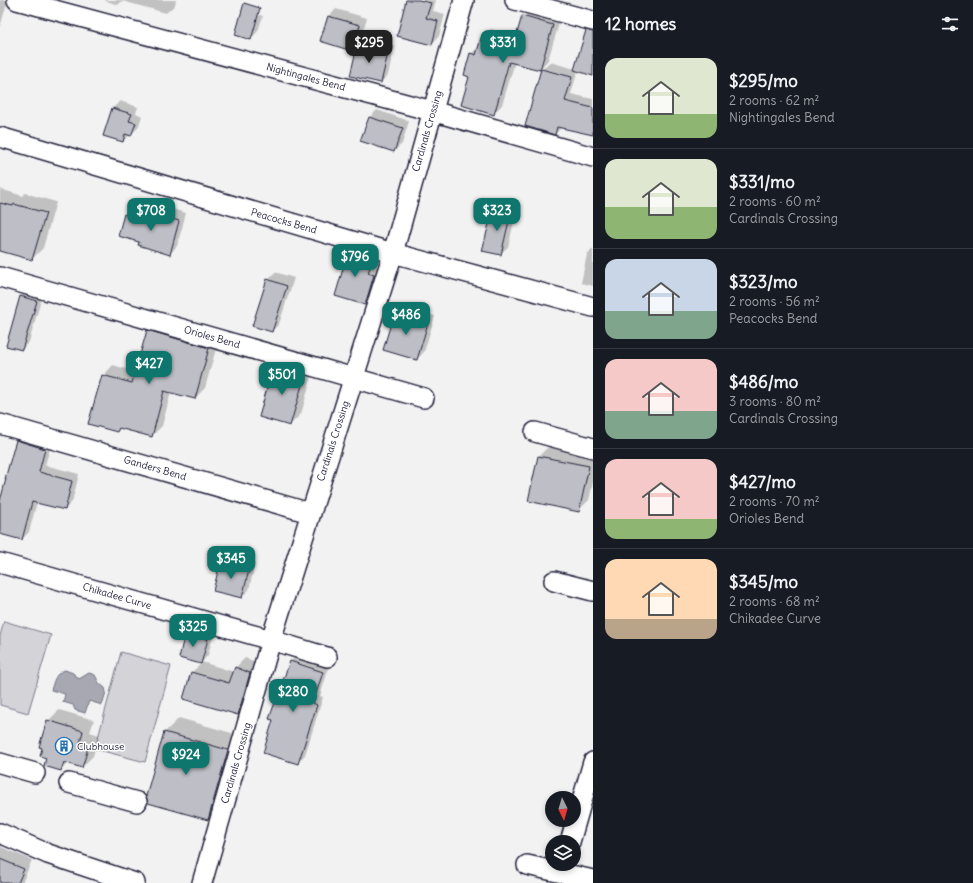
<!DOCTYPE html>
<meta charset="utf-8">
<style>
body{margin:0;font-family:Delius,sans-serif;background:#20242c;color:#f1f3f6;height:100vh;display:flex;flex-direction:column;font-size:15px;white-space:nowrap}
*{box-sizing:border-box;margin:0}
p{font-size:13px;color:#9ea1a6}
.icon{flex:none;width:22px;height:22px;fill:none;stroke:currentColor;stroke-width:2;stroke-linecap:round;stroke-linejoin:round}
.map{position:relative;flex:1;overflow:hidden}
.side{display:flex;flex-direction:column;background:#171b24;width:380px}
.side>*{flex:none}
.needle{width:26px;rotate:175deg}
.controls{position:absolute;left:545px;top:791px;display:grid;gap:8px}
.controls a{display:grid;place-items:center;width:36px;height:36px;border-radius:50%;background:#171b24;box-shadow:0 2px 6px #0003;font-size:20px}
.price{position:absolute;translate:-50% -34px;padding:0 9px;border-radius:8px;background:#0f766e;color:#fff;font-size:13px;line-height:26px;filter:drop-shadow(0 1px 2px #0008)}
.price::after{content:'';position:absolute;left:50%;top:24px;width:12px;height:9px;margin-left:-6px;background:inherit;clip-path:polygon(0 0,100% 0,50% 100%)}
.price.current{background:#222;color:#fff}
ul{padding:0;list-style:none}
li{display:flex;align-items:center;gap:12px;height:100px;padding:0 12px}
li+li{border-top:1px solid #363941}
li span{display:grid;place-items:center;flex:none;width:112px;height:80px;border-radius:12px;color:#555}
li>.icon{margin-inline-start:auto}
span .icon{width:48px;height:48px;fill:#fffc;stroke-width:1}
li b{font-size:17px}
h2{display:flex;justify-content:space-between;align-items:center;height:48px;padding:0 12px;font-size:17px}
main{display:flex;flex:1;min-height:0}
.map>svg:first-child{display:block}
.green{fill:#d3d3d8;stroke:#7a7a8a}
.water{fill:#a8a8b2;stroke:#727282}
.shadow{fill:#0003}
.building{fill:#bebec6;stroke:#22223b}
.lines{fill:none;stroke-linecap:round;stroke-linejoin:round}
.minor-casing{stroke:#22223b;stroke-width:22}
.minor{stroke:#fff;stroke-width:19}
.labels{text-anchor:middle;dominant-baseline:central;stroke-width:3;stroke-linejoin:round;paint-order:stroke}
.street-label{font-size:10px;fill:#22223b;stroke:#fff}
.poi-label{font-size:10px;fill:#22223b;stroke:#fff;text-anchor:start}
</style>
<main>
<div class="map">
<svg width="593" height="883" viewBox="0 0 593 883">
<rect width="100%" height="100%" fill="#f2f2f3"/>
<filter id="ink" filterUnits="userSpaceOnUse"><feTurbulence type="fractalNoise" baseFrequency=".025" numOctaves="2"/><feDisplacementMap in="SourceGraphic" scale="8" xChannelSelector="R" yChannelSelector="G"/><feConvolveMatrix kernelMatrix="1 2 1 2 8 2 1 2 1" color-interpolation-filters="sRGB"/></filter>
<g filter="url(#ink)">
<path class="green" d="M4,621l47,14 -23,78 -28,-8v-69z
M121,652l50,14 -26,96 -50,-13z"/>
<path class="water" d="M65,670l8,3 6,6 10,-6 6,2 4,8 6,5 1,4 -4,13 -13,-4 -4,12 -10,-3 -2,-5 -10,-3 2,-8 -14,-4c3,-9 4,-17 14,-20z"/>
<path class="shadow" d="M0,0h8l-8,27z
M104,0h72l-1,5 -9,8 -44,-12 -4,4z
M407,0h29l-3,11 12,3 -6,22 -7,8z
M531,8l30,9 -13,43 -8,9 -25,-7 -13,43 -8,8 -24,-37 1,-22 9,-9 2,-7 9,-9 26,8 6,-20z
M336,9l31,9 -9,28 7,-7 30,7 -7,29 -7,7 -30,-6 7,-33 -6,7 -31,-10 8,-24z
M248,12l15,4 -5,15 -7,8z
M593,26v49l-15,-5 -7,24 22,5v36l-31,-8 -7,7 -29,-9 16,-56 8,-7 25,7 11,-36z
M120,101l18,6 -2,6 6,3 -4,12 -15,13 -11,-32z
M377,110l32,11 -7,23 -8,7 -24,-34z
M0,189l23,7 2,-3 31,9 -13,46 -11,11 -31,-8 -1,1z
M501,201l17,4 -10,42 -8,7 -6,-45z
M155,204l31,9 -9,33 -7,8 -45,-39 7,-7 16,4z
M353,243l26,8 -4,15 6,2 -9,29 -7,7 -19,-43v-10z
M593,249v37l-12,-3 6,-29z
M275,272l19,6 -15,46 -7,7 -4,-51z
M29,289l14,4 -14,49 -7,7 -1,-53z
M402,306l33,10 -11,36 -7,7 -22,-46z
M158,320l61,18 -14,50 -10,10 -24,-6 -9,34 -10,10 -31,-9 -4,4 -14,-55 10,-11 23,7 11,-41z
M285,356l30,9 -14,49 -11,11 -16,-58z
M24,434l28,8 -7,23 34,9 -7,28 -7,7 -28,-7 -8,30 -7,7 -22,-6v-29l17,-63z
M550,445l43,9v29l-4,17 -11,11 -49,-10 10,-45z
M228,556l27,7 -6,27 -8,7 -20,-34z
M193,627l21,5 -6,23 -6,7 32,10 1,-4 10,-10 15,5 -12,41 -10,10 -54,-16 8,-26 10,-9 -22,-6 6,-23z
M298,654l32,10 -10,32 3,1 -18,58 -8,8 -6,-102z
M59,710l35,10 -4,12 9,3 -6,21 -11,11 -14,-4 -7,7 -13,-12 -4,-10 4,-27z
M179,718l63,18 -20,69 -14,14 -43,-87z
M0,839l4,2 -3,6 31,13 -10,23h-22z"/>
<path class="building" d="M406,0h13l12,3 -5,15 12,3 -6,24 -35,-9z
M244,3l16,5 -9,32 -16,-5z
M328,16l32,9 -8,26 -32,-10z
M522,16l31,9 -13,45 -31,-8 -15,53 -33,-10 8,-28 -5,-2 6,-22 6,2 5,-17 32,9z
M586,30l7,2v44l-19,-6z
M357,46l31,7 -7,30 -31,-7z
M541,69l31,8 -7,24 28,7v27l-36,-8 -2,8 -30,-9z
M112,108l20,6 -3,7 7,2 -5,13 -6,-2 -2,8 -20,-6z
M369,117l34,11 -9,24 -34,-11z
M0,203l13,3 1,-2 32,9 -14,47 -32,-9z
M493,208l18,4 -10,43 -19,-4z
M147,211l32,10 -9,34 -32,-10 1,-3 -21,-6 6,-22 21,6z
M345,250l28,8 -5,15 6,2 -9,30 -30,-9 10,-34 -3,-1z
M267,279l20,7 -15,46 -20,-6z
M20,296l17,5 -15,49 -16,-4z
M394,313l34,10 -11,37 -34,-10z
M147,330l62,18 -14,51 -31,-8 -12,46 -33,-9 -2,4 -29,-8 14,-49 30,8z
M273,366l32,9 -15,51 -31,-9z
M16,440l29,9 -6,23 33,9 -7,29 -33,-8 -10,38 -22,-6v-33l6,-22h-1z
M538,456l51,10 -10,46 -51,-11z
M220,563l29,7 -7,28 -29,-7z
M185,633l23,6 -7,25 -22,-6z
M290,661l33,11 -10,31 4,2 -19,59 -35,-11 10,-33 -4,-1z
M235,667l15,6 -12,42 -55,-16 8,-27 38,11z
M47,720l36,11 -3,12 9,2 -7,23 -18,-6 -3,9 -17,-5 2,-8 -6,-2 2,-8 -3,-1z
M164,732l64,18 -20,70 -60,-17 -2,-7z
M0,859l24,10 -6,14h-18z"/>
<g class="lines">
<defs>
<path id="minor" d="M17,0l415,111 161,46
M515,0l78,21
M0,137l393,116 200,54
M0,277l424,121
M0,424l310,89
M535,432l58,16
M0,563l271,77 56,17
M554,581l39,10
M0,763l35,10
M69,783l68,19
M0,833l48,21 87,29
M570,842l23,-80
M527,865l66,15
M202,883l69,-243 122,-387 71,-253"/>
</defs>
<use href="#minor" class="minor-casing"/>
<use href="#minor" class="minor"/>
</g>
</g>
<defs>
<symbol id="building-ring" viewBox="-11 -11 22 22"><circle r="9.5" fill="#fff" stroke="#1f6fb2" stroke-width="1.5"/><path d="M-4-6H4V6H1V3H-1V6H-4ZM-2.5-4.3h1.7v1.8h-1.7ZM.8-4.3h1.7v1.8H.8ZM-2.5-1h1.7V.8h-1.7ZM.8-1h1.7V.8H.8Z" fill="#1f6fb2"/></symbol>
</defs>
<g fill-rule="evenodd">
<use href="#building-ring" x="54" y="736" width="20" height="20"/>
</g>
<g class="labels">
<g class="street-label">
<text transform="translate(306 77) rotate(15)">Nightingales Bend</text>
<text transform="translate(427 131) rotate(-74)">Cardinals Crossing</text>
<text transform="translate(284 221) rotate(16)">Peacocks Bend</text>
<text transform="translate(212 337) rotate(16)">Orioles Bend</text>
<text transform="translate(333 441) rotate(-72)">Cardinals Crossing</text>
<text transform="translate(155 468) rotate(16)">Ganders Bend</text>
<text transform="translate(117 596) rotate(16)">Chikadee Curve</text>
<text transform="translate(236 763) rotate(-74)">Cardinals Crossing</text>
</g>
<g class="poi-label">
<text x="77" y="746">Clubhouse</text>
</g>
</g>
</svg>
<div class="controls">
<a><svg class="needle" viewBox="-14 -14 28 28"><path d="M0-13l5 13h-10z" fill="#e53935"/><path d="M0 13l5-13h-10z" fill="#9ea1a6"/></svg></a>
<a><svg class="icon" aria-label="layers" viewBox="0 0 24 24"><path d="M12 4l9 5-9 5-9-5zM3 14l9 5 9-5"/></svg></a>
</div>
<b class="price current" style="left:369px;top:64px">$295</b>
<b class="price" style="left:503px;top:64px">$331</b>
<b class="price" style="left:151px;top:232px">$708</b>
<b class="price" style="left:497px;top:232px">$323</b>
<b class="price" style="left:355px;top:278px">$796</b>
<b class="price" style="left:406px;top:336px">$486</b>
<b class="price" style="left:149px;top:385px">$427</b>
<b class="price" style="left:282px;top:396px">$501</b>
<b class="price" style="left:231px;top:580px">$345</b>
<b class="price" style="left:193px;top:648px">$325</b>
<b class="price" style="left:293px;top:713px">$280</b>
<b class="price" style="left:186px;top:776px">$924</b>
</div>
<section class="side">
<h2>12 homes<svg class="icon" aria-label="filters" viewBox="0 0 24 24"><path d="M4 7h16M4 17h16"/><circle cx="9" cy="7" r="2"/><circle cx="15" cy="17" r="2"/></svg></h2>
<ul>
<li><span style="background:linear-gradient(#dfe7d0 70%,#8fb573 0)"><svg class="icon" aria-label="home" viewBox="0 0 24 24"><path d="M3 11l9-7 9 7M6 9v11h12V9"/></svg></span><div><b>$295/mo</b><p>2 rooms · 62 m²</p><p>Nightingales Bend</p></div></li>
<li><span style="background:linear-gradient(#dfe7d0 60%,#8fb573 0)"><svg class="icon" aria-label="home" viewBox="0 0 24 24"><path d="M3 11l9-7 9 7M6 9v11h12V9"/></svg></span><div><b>$331/mo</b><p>2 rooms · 60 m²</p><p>Cardinals Crossing</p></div></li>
<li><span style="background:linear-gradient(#c9d6e8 65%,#7fa58c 0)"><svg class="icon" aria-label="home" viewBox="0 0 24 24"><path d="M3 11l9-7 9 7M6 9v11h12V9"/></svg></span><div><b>$323/mo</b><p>2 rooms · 56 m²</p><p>Peacocks Bend</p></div></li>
<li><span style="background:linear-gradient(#f6c9c9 65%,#7fa58c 0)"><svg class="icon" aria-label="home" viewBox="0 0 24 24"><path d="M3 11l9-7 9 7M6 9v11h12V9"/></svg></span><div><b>$486/mo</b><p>3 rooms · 80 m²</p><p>Cardinals Crossing</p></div></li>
<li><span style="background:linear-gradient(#f6c9c9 75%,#8fb573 0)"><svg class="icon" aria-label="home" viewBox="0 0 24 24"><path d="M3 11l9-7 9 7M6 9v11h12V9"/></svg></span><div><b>$427/mo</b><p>2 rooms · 70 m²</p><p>Orioles Bend</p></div></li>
<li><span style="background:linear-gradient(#ffd9b3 75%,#b9a48a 0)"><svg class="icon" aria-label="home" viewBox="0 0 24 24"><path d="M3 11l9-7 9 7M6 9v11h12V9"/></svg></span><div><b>$345/mo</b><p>2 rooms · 68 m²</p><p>Chikadee Curve</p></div></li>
</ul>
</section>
</main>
